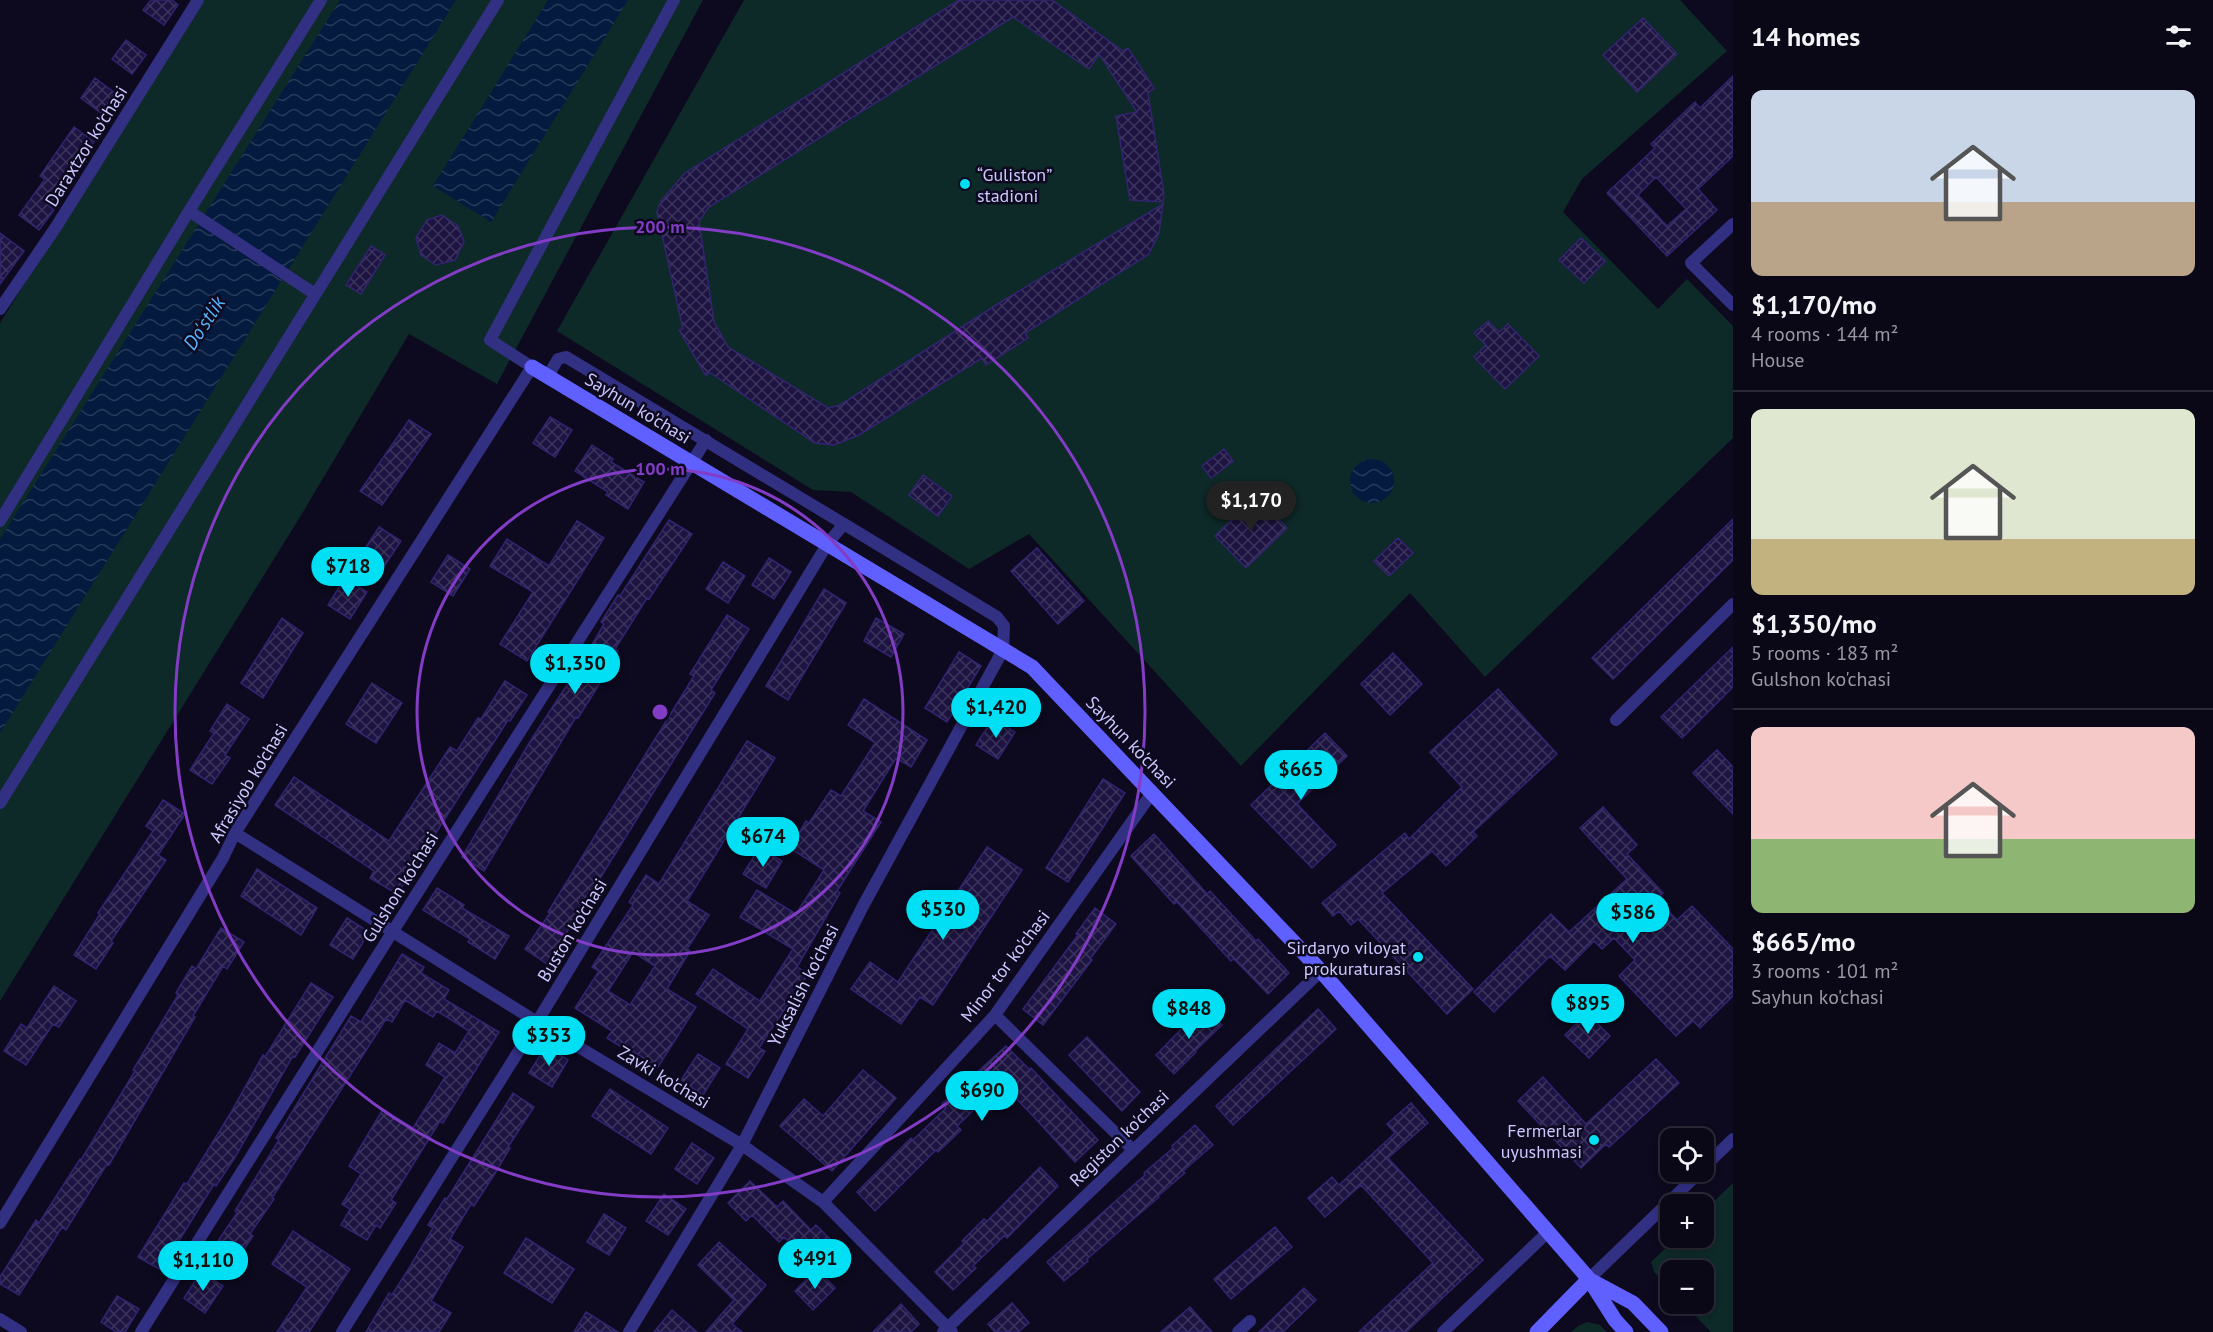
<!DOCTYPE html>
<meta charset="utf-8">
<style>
body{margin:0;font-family:"PT Sans",sans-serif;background:#131120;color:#f1f3f6;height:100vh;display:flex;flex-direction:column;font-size:22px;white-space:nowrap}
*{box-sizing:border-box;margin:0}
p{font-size:20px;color:#999aa1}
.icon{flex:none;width:33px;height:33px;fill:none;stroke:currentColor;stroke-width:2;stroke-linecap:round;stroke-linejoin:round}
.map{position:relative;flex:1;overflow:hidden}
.drawer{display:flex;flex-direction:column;background:#0a0817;width:480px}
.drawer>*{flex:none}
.fabs{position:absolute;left:1660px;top:1128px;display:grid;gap:12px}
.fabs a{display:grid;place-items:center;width:54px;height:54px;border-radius:12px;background:#0a0817;box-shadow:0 3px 9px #0003,0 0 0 2px #2a2936;font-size:30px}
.price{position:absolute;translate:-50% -51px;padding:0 14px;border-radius:21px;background:#00dff3;color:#111;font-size:20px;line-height:39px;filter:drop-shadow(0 2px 3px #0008)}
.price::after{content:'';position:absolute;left:50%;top:36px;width:18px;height:14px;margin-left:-9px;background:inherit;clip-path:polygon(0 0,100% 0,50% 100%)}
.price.selected{background:#222;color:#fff}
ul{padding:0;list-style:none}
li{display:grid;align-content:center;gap:12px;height:318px;padding:0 18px}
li+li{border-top:2px solid #2a2936}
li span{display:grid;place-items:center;height:186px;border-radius:12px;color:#555}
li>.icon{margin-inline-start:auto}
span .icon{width:108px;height:108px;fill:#fffc;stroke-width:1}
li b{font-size:26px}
h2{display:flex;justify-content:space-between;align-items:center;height:72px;padding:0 18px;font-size:26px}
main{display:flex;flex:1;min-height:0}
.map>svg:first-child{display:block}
.green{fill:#0d2928}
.water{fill:url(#water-waves)}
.building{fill:url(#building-cross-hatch);stroke:#322470;stroke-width:1.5;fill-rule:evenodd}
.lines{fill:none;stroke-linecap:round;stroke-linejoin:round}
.street{stroke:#323082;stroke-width:12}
.secondary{stroke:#605fff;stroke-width:15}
.ring{fill:none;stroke:#833cc5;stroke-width:3}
.poi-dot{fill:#00dff3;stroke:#0d0a1f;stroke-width:2}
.labels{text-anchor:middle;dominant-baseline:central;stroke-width:5;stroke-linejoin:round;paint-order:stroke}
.street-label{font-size:18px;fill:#cdc8ff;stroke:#0d0a1f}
.poi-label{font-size:18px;fill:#cdc8ff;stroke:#0d0a1f;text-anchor:end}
.water-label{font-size:20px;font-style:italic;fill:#56b4ff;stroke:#0d0a1f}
.centre{fill:#833cc5;stroke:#0d0a1f;stroke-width:3}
.ring-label{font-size:18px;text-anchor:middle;font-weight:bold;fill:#833cc5;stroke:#0d0a1f;stroke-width:5;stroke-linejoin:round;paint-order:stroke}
</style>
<main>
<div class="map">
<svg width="1733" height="1332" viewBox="0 0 1733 1332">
<defs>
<pattern id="water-waves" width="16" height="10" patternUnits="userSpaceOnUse" patternTransform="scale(1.5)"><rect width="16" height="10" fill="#041a3e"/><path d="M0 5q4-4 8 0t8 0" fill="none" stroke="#273a5b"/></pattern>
<pattern id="building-cross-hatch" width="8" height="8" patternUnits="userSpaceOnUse" patternTransform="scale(1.5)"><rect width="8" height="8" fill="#1d1441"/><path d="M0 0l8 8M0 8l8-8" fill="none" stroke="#3d355e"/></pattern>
</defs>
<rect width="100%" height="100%" fill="#0d0a1f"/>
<path class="green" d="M202,0h501l-206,384 -88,-50 -109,183 -300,484v-678z
M744,0h936l47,51 -145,128 -19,33 95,97 29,-30 46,47v112l-248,239 -75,-84 -169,173 -212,-232 -60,35 -118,-77 -38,-2 -256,-159z
M1733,1183v149h-22l-27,-28h20v-34h-33v20l-17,-18 -3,-10 25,-24h28v-27z
M1587,1322l13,3 7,7h-36l7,-6z"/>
<path class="water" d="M340,0h116l-456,733v-194z
M548,0h80l-137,222 -58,-36z
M1350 481a22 22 0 1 1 44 0a22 22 0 1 1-44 0Z"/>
<path class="building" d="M151,0h21l6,5 -14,20 -21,-15z
M959,0h93l71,51 5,-3 26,40 -6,5 16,101 -1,8 -33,-2 -14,-84 21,-4 -38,-58 -10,15 -76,-52 -304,190 -10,14 15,101 14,25 100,61 12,-3 164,-105 159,-96 -4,29 -10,21 -124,79 3,5 -42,27 -4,-7 -123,77 -25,10 -19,-2 -106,-71 -3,4 -27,-46 4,-1 -26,-117 4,-11 24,-28z
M1643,18l34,36 -40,38 -34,-37z
M126,40l20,15 -14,19 -20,-15z
M1733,76v80l-35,33 19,21 -50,46 -60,-63 48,-45 -4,-4 44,-42 5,6zM1656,177l30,32 -19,17 -29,-31z
M95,78l20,15 -14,20 -20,-15z
M74,127l20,15 -45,64 5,4 -15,20 -20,-15 26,-36 -5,-3z
M442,215l16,11 6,16 -9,18 -19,5 -15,-10 -5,-17 11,-18z
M0,233l24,18 -24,33z
M1581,238l24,23 -21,22 -25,-23z
M371,246l14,9 -24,39 -15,-9z
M1488,321l11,11 9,-8 31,32 -34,33 -31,-32 12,-12 -12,-12z
M550,417l22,13 -17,27 -22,-14z
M409,420l22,14 -49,71 -22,-14z
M592,445l21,14 -2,3 33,20 -16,27 -22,-14 2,-3 -33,-21z
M1224,449l9,12 -22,17 -9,-12z
M923,475l29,21 -14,20 -29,-21z
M1256,496l31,32 -41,40 -31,-32z
M1733,519v41l-120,119 -21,-21z
M669,520l23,14 -43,65 -2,-1 -32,51 3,2 -23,40 -17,27 -2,-1 -92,154 -22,-14 69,-117 49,-75 24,-41 -3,-2 17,-27 2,1z
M577,521l27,17 -77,123 -27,-17 33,-52 -43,-26 17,-27 42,27z
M379,527l22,14 -18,27 -21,-15z
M1398,538l15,15 -24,23 -15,-15z
M1037,548l47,53 -26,23 -47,-53z
M448,555l22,14 -17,27 -22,-14z
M769,558l22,14 -17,27 -22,-14z
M723,562l22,14 -17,27 -22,-14z
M345,578l22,14 -17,27 -22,-14z
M824,589l22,14 -58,97 -22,-14z
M727,615l22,14 -38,61 4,3 -168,271 -22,-15 25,-36 -2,-1 146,-236 -4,-2z
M282,618l21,15 -40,65 -22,-15z
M876,618l28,16 -13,23 -27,-16z
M1733,647v40l-51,51 -21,-21z
M959,652l22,14 -34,56 -22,-14z
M1393,653l29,31 -32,31 -29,-31z
M505,681l22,14 -17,26 -2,-1 -111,174 -27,-16 4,-7 -99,-66 19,-28 95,64 61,-94 7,4 21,-33 3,1z
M372,683l30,20 -26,40 -30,-19z
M1498,689l59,65 -84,78 4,4 -31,30 -14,-15 -50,42 91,96 -26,25 -89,-95 -7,6 -12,-14 -6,5 -11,-13 83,-70 4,6 53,-52 -32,-35z
M864,699l63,41 -16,27 -15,-9 -33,53 18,11 -44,69 3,2 -43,74 11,7 -49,74 6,3 -17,27 -22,-14 22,-35 -52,-35 17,-25 47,32 33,-52 -53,-32 17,-27 39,24 28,-44 -34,-22 16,-27 3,2 22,-33 10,6 34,-53 -27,-18z
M227,704l22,15 -24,36 5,3 -18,26 -22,-14 24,-37 -4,-2z
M993,718l22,14 -17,27 -22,-14z
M1325,733l22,23 -50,48 39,41 -24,23 -61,-63z
M747,741l28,17 -88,143 22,14 -22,34 3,2 -23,38 29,18 -38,60 -27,-17 -2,2 -22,-14 5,-7 -37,-23 24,-37 -7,-4 41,-62 -4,-3 17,-27 13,9zM633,952l22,14 -25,39 -22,-14z
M1717,750l16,17v47l-40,-41z
M1103,779l22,14 -57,89 -22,-14z
M163,800l22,14 -27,41 8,5 -55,81 2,2 -17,26 -22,-14 26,-41 -2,-1 55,-82 -7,-5z
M1603,807l34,38 -10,9 36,39 -6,6 20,21 15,-14 41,43v47l-33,32 -7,-7 -17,15 -57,-60 16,-16 -21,-22 -12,11 -8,-8 -29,29 -15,-14 -56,56 -20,-20 77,-78 18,18 58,-53 -47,-51z
M1154,834l53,60 3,-3 46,50 2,-2 31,34 -21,21 -34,-35 -3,2 -54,-59 -3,2 -43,-48z
M760,847l22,14 -16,27 -23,-14z
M987,847l35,23 -89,135 -13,-8 -19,27 -50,-35 19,-27 28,20z
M257,869l60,39 -16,27 -60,-39z
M437,888l27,17 -2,3 47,28 -14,23 -27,-17 2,-3 -47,-29z
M1095,908l21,16 -26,35 2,1 -49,65 -20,-16 55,-74 -2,-1z
M347,918l22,14 -16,27 -23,-14z
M221,928l23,14 -17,27 -4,-3 -30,50 2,1 -86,148 -2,-1 -41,66 -4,-3 -43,68 -19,-11v-7l36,-57 3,3 41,-64 1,1 54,-89 -2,-1 45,-75 -2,-2 16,-27 4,3z
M402,954l22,13 -3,6 28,17 -5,9 55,33 -56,91 -3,-2 -49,79 5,3 -16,25 -4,-3 -9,15 -26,-15 9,-16 -8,-5 19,-30 -12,-8 34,-57 30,19 32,-51 -19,-12 13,-22 16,10 14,-22 -32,-20 -4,6 -28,-17 -13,22 -6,-3 -114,179 2,1 -24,35 3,2 -18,26 -22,-14 24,-35 -2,-2 44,-71 -3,-2 75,-122 10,6z
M311,983l22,14 -38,60 -2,-1 -59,103 -18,27 -2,-2 -53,86 -23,-13 46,-74 3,1 43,-70 33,-59 2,2z
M54,986l22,15 -17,26 -6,-3 -27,41 -22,-14 17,-27 6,4z
M1204,1006l18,19 -27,26 1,1 -22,22 -18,-19z
M1318,1009l18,20 -103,96 -17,-19z
M1587,1013l23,23 -21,22 -24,-23z
M1087,1037l53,55 -18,19 -53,-56z
M546,1046l22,14 -16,27 -23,-14z
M1006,1046l24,24 1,-2 67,72 -23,22 -42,-46 -30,-31h-3l-43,41 4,4 -23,22 -2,-2 -61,61 -18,-19 54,-54 2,2 33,-32 -4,-4z
M698,1054l22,14 -17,27 -22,-15z
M1656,1059l23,24 -70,64 -3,-3 -25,24 -63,-67 25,-24 43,47z
M863,1070l33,28 -64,73 -52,-45 24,-27 19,17z
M610,1089l58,39 -17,26 -59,-38z
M513,1093l21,14 -26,40 2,1 -16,27 -20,31 -3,-2 -21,35 13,8 -32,54 20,12 -12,19h-73l23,-39 3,2 19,-30 22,-37 -5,-3 17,-27 2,1z
M1411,1103l17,20 -40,35 95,102 -77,72h-47l74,-69 -72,-78 -36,32 -17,-19 24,-21 7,8 56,-52 -8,-9z
M1195,1125l18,20 -30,26 2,2 -27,23 1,1 -72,62 1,2 -24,20 -17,-19 98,-87 -1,-2 29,-25 -1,-2z
M692,1143l22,15 -17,26 -22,-15z
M1040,1167l18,19 -51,52 -2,-3 -32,31 3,2 -23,22 -18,-18 29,-29 -2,-2 22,-22 3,2z
M750,1181l27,26 6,-6 28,29 5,-5 19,19 -23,22 -28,-29 -5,5 -27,-27 -6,6 -18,-18z
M664,1194l22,15 -18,26 -22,-14z
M604,1214l22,14 -17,27 -22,-13z
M1275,1227l17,20 -61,52 -17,-20z
M293,1231l57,38 -41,63h-32l30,-45 -35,-23z
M526,1238l48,31 -22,34 -48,-30z
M719,1242l47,43 -34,39 10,8h-36l28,-32 -36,-35z
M817,1269l18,19 -22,22 -18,-19z
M201,1272l22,14 -18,27 -21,-15z
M1304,1288l12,12 -33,32h-24z
M117,1296l22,13 -14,23h-9l-15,-10z
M1012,1303l17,20 -11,9h-23l-7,-8z
M901,1304l18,20 -8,8h-38z
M1190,1307l22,25h-51z
M672,1310l25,22h-43z
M586,1312l32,20h-44z"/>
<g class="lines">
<path class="street" d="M189,211l126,83
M1733,224l-42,39 42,42
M0,309l56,-82 142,-227
M548,376l10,-17 8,-2 278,167
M0,521l189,-310 132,-211
M1616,720l117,-116
M0,803l498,-803
M235,833l302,189 205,123 81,57 129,130
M995,1015l138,135
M1704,1167l29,-28
M823,1202l172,-187 157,-222
M0,1223l223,-365 12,-25 297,-466 -42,-27 184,-340
M1589,1279l111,-107
M0,1319l21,13
M141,1332l252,-401 313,-491
M342,1332l195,-310 291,-479 16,-19 153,93 7,9 -1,24 -140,256 -121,239 -113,187
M943,1332l378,-361
M1238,1332l12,-11
M1443,1332l105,-100"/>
<path class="secondary" d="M532,367l500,300 289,304 268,308 26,41 11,12
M1592,1281l41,22 28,29
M1537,1332l52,-53"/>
</g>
<g class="ring">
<circle cx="660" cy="712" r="243"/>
<circle cx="660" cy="712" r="485"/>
</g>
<g class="poi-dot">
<circle cx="965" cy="184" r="6"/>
<circle cx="1418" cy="957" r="6"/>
<circle cx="1594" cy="1140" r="6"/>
</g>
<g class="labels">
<g class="street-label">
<text transform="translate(86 146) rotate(-58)">Daraxtzor ko'chasi</text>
<text transform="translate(638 408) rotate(31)">Sayhun ko'chasi</text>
<text transform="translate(1131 742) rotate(46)">Sayhun ko'chasi</text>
<text transform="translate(248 783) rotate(-59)">Afrasiyob ko'chasi</text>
<text transform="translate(400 887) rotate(-58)">Gulshon ko'chasi</text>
<text transform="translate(572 930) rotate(-59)">Buston ko'chasi</text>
<text transform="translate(1005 966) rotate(-53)">Minor tor ko'chasi</text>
<text transform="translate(803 985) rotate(-63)">Yuksalish ko'chasi</text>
<text transform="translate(664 1077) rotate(31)">Zavki ko'chasi</text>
<text transform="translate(1119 1138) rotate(-44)">Registon ko'chasi</text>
</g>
<g class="poi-label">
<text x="977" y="174" text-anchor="start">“Guliston”<tspan x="977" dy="21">stadioni</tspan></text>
<text x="1406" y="947">Sirdaryo viloyat<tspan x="1406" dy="21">prokuraturasi</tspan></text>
<text x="1582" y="1130">Fermerlar<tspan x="1582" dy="21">uyushmasi</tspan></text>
</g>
<g class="water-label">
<text transform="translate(204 323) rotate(-57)">Do'stlik</text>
</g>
</g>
<circle cx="660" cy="712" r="9" class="centre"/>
<g class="ring-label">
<text x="660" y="233">200 m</text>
<text x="660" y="475">100 m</text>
</g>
</svg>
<div class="fabs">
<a><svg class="icon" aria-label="locate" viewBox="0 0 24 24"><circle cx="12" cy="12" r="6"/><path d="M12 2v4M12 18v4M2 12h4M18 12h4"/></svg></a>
<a>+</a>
<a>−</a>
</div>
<b class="price selected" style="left:1251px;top:532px">$1,170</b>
<b class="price" style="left:348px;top:598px">$718</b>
<b class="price" style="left:575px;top:695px">$1,350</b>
<b class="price" style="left:996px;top:739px">$1,420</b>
<b class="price" style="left:1301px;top:801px">$665</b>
<b class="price" style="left:763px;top:868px">$674</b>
<b class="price" style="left:943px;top:941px">$530</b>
<b class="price" style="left:1633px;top:944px">$586</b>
<b class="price" style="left:1588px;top:1035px">$895</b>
<b class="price" style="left:1189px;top:1040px">$848</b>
<b class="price" style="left:549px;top:1067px">$353</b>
<b class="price" style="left:982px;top:1122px">$690</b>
<b class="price" style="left:815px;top:1290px">$491</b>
<b class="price" style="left:203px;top:1292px">$1,110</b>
</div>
<section class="drawer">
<h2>14 homes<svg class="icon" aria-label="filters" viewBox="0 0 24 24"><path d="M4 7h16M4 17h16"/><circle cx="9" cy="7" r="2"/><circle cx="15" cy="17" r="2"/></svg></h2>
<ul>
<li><span style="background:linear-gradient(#c9d6e8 60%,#b9a48a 0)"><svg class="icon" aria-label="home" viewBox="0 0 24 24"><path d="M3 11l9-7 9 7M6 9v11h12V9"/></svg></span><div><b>$1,170/mo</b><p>4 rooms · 144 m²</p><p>House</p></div></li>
<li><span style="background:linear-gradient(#dfe7d0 70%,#c2b280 0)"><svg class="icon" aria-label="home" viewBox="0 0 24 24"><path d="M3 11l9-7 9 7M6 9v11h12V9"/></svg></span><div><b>$1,350/mo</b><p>5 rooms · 183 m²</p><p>Gulshon ko'chasi</p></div></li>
<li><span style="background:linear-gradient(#f6c9c9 60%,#8fb573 0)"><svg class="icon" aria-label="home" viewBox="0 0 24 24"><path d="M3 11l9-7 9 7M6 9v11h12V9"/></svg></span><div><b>$665/mo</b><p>3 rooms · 101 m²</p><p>Sayhun ko'chasi</p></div></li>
</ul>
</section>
</main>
